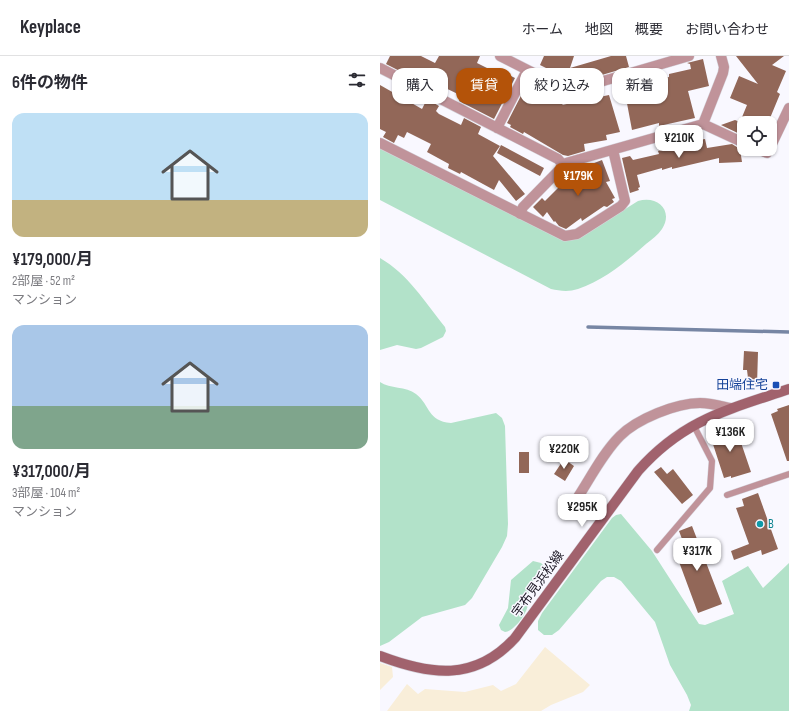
<!DOCTYPE html>
<html lang="ja">
<meta charset="utf-8">
<style>
body{margin:0;font-family:"Sofia Sans Condensed","Noto Sans JP",sans-serif;background:#f2f2f3;color:#2b2b33;height:100vh;display:flex;flex-direction:column;font-size:15px;white-space:nowrap}
*{box-sizing:border-box;margin:0}
p{font-size:13px;color:#7c7c81}
.icon{flex:none;width:22px;height:22px;fill:none;stroke:currentColor;stroke-width:2;stroke-linecap:round;stroke-linejoin:round}
.map{position:relative;flex:1;overflow:hidden}
.drawer{display:flex;flex-direction:column;background:#fff;width:380px}
.drawer>*{flex:none}
.top-card{position:absolute;left:12px;top:12px;width:337px;height:36px;display:flex;gap:8px}
.controls{position:absolute;left:357px;top:60px;display:grid;gap:8px}
.controls a{display:grid;place-items:center;width:40px;height:40px;border-radius:8px;background:#fff;box-shadow:0 1px 3px #0004;font-size:20px}
.price{position:absolute;translate:-50% -34px;padding:0 9px;border-radius:8px;background:#fff;color:#222;font-size:13px;line-height:26px;filter:drop-shadow(0 1px 2px #0008)}
.price::after{content:'';position:absolute;left:50%;top:24px;width:12px;height:9px;margin-left:-6px;background:inherit;clip-path:polygon(0 0,100% 0,50% 100%)}
.price.current{background:#b45309;color:#fff}
ul{padding:0;list-style:none}
li{display:grid;align-content:center;gap:8px;height:212px;padding:0 12px}
li span{display:grid;place-items:center;height:124px;border-radius:12px;color:#555}
li>.icon{margin-inline-start:auto}
span .icon{width:72px;height:72px;fill:#fffc;stroke-width:1}
li b{font-size:17px}
h2{display:flex;justify-content:space-between;align-items:center;height:48px;padding:0 12px;font-size:17px}
.tag{padding:0 14px;border-radius:12px;background:#fff;box-shadow:0 1px 3px #0004;font-size:14px;line-height:36px}
.tag.current{background:#b45309;color:#fff}
header{display:flex;align-items:center;gap:24px;box-sizing:border-box;height:56px;padding:0 20px;background:#fff;border-bottom:1px solid #e1e1e2}
header strong{font-size:19px}
nav{display:flex;gap:22px;margin-inline-start:auto;font-size:14px}
main{display:flex;flex:1;min-height:0}
.map>svg:first-child{display:block}
.industrial{fill:#f9eed9}
.green{fill:#b2e2c9}
.lines{fill:none;stroke-linecap:round;stroke-linejoin:round}
.stream{stroke:#7786a4;stroke-width:3.5}
.building{fill:#926758}
.service-casing{stroke:#d6d4dc;stroke-width:7}
.minor-casing{stroke:#d6d4dc;stroke-width:11}
.secondary-casing{stroke:#d6d4dc;stroke-width:11}
.service{stroke:#c0939a;stroke-width:6}
.minor{stroke:#c0939a;stroke-width:10}
.secondary{stroke:#a1626d;stroke-width:10}
.transit-dot{fill:#1a4fb4;stroke:#f9f8ff;stroke-width:1.5}
.culture-dot{fill:#0f9aa8;stroke:#f9f8ff;stroke-width:1.5}
.labels{text-anchor:middle;dominant-baseline:central;stroke-width:3;stroke-linejoin:round;paint-order:stroke}
.transit-label{font-size:13px;fill:#164399;stroke:#f9f8ff;text-anchor:end}
.culture-label{font-size:13px;fill:#0d838f;stroke:#f9f8ff;text-anchor:start}
.street-label{font-size:13px;fill:#1c1825;stroke:#f9f8ff}
</style>
<header>
<strong>Keyplace</strong>
<nav><a>ホーム</a><a>地図</a><a>概要</a><a>お問い合わせ</a></nav>
</header>
<main>
<section class="drawer">
<h2>6件の物件<svg class="icon" aria-label="filters" viewBox="0 0 24 24"><path d="M4 7h16M4 17h16"/><circle cx="9" cy="7" r="2"/><circle cx="15" cy="17" r="2"/></svg></h2>
<ul>
<li><span style="background:linear-gradient(#bfe0f5 70%,#c2b280 0)"><svg class="icon" aria-label="home" viewBox="0 0 24 24"><path d="M3 11l9-7 9 7M6 9v11h12V9"/></svg></span><div><b>¥179,000/月</b><p>2部屋 · 52 m²</p><p>マンション</p></div></li>
<li><span style="background:linear-gradient(#a9c7e8 65%,#7fa58c 0)"><svg class="icon" aria-label="home" viewBox="0 0 24 24"><path d="M3 11l9-7 9 7M6 9v11h12V9"/></svg></span><div><b>¥317,000/月</b><p>3部屋 · 104 m²</p><p>マンション</p></div></li>
</ul>
</section>
<div class="map">
<svg width="409" height="655" viewBox="0 0 409 655">
<rect width="100%" height="100%" fill="#f9f8ff"/>
<path class="industrial" d="M165,591l45,38 -7,7 -32,13 -10,6h-154l20,-27 11,10 7,-5 40,3 28,-7 8,6 15,-7z
M0,607l12,4 1,10 -13,13z"/>
<path class="green" d="M0,92l185,93 14,-3 59,-37c19,-6 36,9 24,28 -4,6 -10,10 -16,15 -20,18 -42,36 -68,45 -9,3 -18,2 -27,0l-171,-89z
M0,202c28,16 45,44 65,69l1,4 -3,6 -22,11 -5,1 -19,-4 -17,5z
M0,326c10,7 26,4 36,12 15,12 11,27 35,29l45,-10 6,5 3,8 3,98 -1,12 -5,11 -30,51 -7,7 -43,12 -33,25 -9,4z
M241,458l31,37 47,73 6,1 29,-11 -12,-33 26,-15 15,22 26,-25v148h-100l2,-6 -4,-10 -17,-30 -15,-43 -34,-41 -7,-4h-7l-6,4 -42,49 -7,5h-8l-6,-5v-9l4,-8 70,-95 4,-3z
M153,505l8,2 5,5 1,7 -18,8c-1,7 1,15 -1,22 -2,10 -14,26 -23,27l-4,-2 -2,-5 9,-17 3,-28z"/>
<g class="lines">
<path class="stream" d="M208,271l201,5"/>
</g>
<path class="building" d="M10,0h31l14,7 4,-7h41l-3,7 20,10 2,-3 16,8 -21,41 -35,-18 3,-5 -27,-13 -10,1 -39,-20z
M164,0h30l-4,12 41,-12h15l3,11 -34,10 -1,-3 -5,4 -19,6 -9,-5 1,-3 -22,-11z
M356,0h48l-12,9 14,6 -9,21 3,2 -12,29h-27l3,1v12l-23,-11 14,-5 5,2 7,-17 -17,-7 9,-22 19,8z
M323,3l6,27 -21,5 7,27 -36,8v-3l-27,7 -9,-48 9,-3 1,5 36,-7v-3l22,-5 -1,-5 -3,-1z
M147,28l25,13 3,-6 15,6 -8,8 47,-10 11,37 -14,3 1,5 -23,4 1,7 -17,5 -5,-1 -39,-23 -1,2 -13,-7 1,-2 -4,-2z
M0,29l42,24 5,-10 12,7 -3,5 3,3 22,11 3,-7 17,9 -3,7 22,12 -7,10 32,38 -9,7 -17,-21 -5,10 -33,-18 -1,2 -12,-6 1,-4 -22,-12 4,-8 -24,-12 -3,6 -6,-3 -4,8 -11,-6 3,-5 -6,-3z
M311,79l2,6 12,-2 2,9 25,-4 8,5 2,13 -23,1v-5l-47,11v-2l-10,3v-2l-25,7 3,12 -2,1 1,2 -9,3 -8,-35 8,-2 3,4 26,-6 -1,-3 17,-6 -1,-3z
M121,89l43,23 -4,8 -43,-23z
M222,104l8,21 -4,1 9,16 -3,1 2,3 -7,5 -3,-1 -22,15 -1,-3 -15,11 -7,-3 -4,-5 -1,1 -7,-10 -4,5 -10,-10 9,-9 3,3 29,-29 2,7 16,-6 -3,-8z
M364,295l14,1 -1,33 -8,1 -2,-16h-4z
M409,349v56h-2l-16,-47 7,-3 -1,-2z
M355,369l16,47 -20,6v-2l-7,2 -14,-43z
M139,396h10v21h-10z
M184,403l10,7 -9,15 -11,-7z
M281,411l6,7 6,-5 20,26 -11,9 -28,-32z
M378,437l20,56 -16,6 -1,-5 -27,10 -3,-9 18,-7 -13,-36 8,-2 -2,-7z
M312,470l30,78 -24,9 -23,-62 10,-4 -6,-16z"/>
<g class="lines">
<defs>
<path id="service" d="M347,439l62,-21
M277,494l53,-62 2,-27 -19,-37"/>
<path id="minor" d="M120,0l69,35 120,-35
M0,12l178,91 6,7
M323,68l41,19
M117,72l30,-58
M0,87l185,93 12,-2 44,-28 4,-5 -12,-51
M390,92l19,-40
M378,93l9,4 2,-4
M140,158l3,-7 43,-44 137,-39 20,-51 1,-6 -3,-11
M198,441c13,-20 25,-44 42,-61 17,-17 56,-33 80,-33 11,0 21,3 30,5"/>
<path id="secondary" d="M0,600c50,19 95,26 135,-18l123,-167c45,-51 89,-61 151,-82"/>
</defs>
<use href="#service" class="service-casing"/>
<use href="#minor" class="minor-casing"/>
<use href="#secondary" class="secondary-casing"/>
<use href="#service" class="service"/>
<use href="#minor" class="minor"/>
<use href="#secondary" class="secondary"/>
</g>
<rect class="transit-dot" x="392" y="325" width="8" height="8" rx="2"/>
<circle class="culture-dot" cx="380" cy="468" r="4"/>
<g class="labels">
<g class="transit-label">
<text x="388" y="329">田端住宅</text>
</g>
<g class="culture-label">
<text x="388" y="468">B</text>
</g>
<g class="street-label">
<text transform="translate(158 528) rotate(-54)">宇布見浜松線</text>
</g>
</g>
</svg>
<div class="controls">
<a><svg class="icon" aria-label="locate" viewBox="0 0 24 24"><circle cx="12" cy="12" r="6"/><path d="M12 2v4M12 18v4M2 12h4M18 12h4"/></svg></a>
</div>
<b class="price" style="left:299px;top:103px">¥210K</b>
<b class="price current" style="left:198px;top:141px">¥179K</b>
<b class="price" style="left:350px;top:397px">¥136K</b>
<b class="price" style="left:184px;top:414px">¥220K</b>
<b class="price" style="left:202px;top:472px">¥295K</b>
<b class="price" style="left:317px;top:516px">¥317K</b>
<div class="top-card">
<a class="tag">購入</a>
<a class="tag current">賃貸</a>
<a class="tag">絞り込み</a>
<a class="tag">新着</a>
</div>
</div>
</main>
